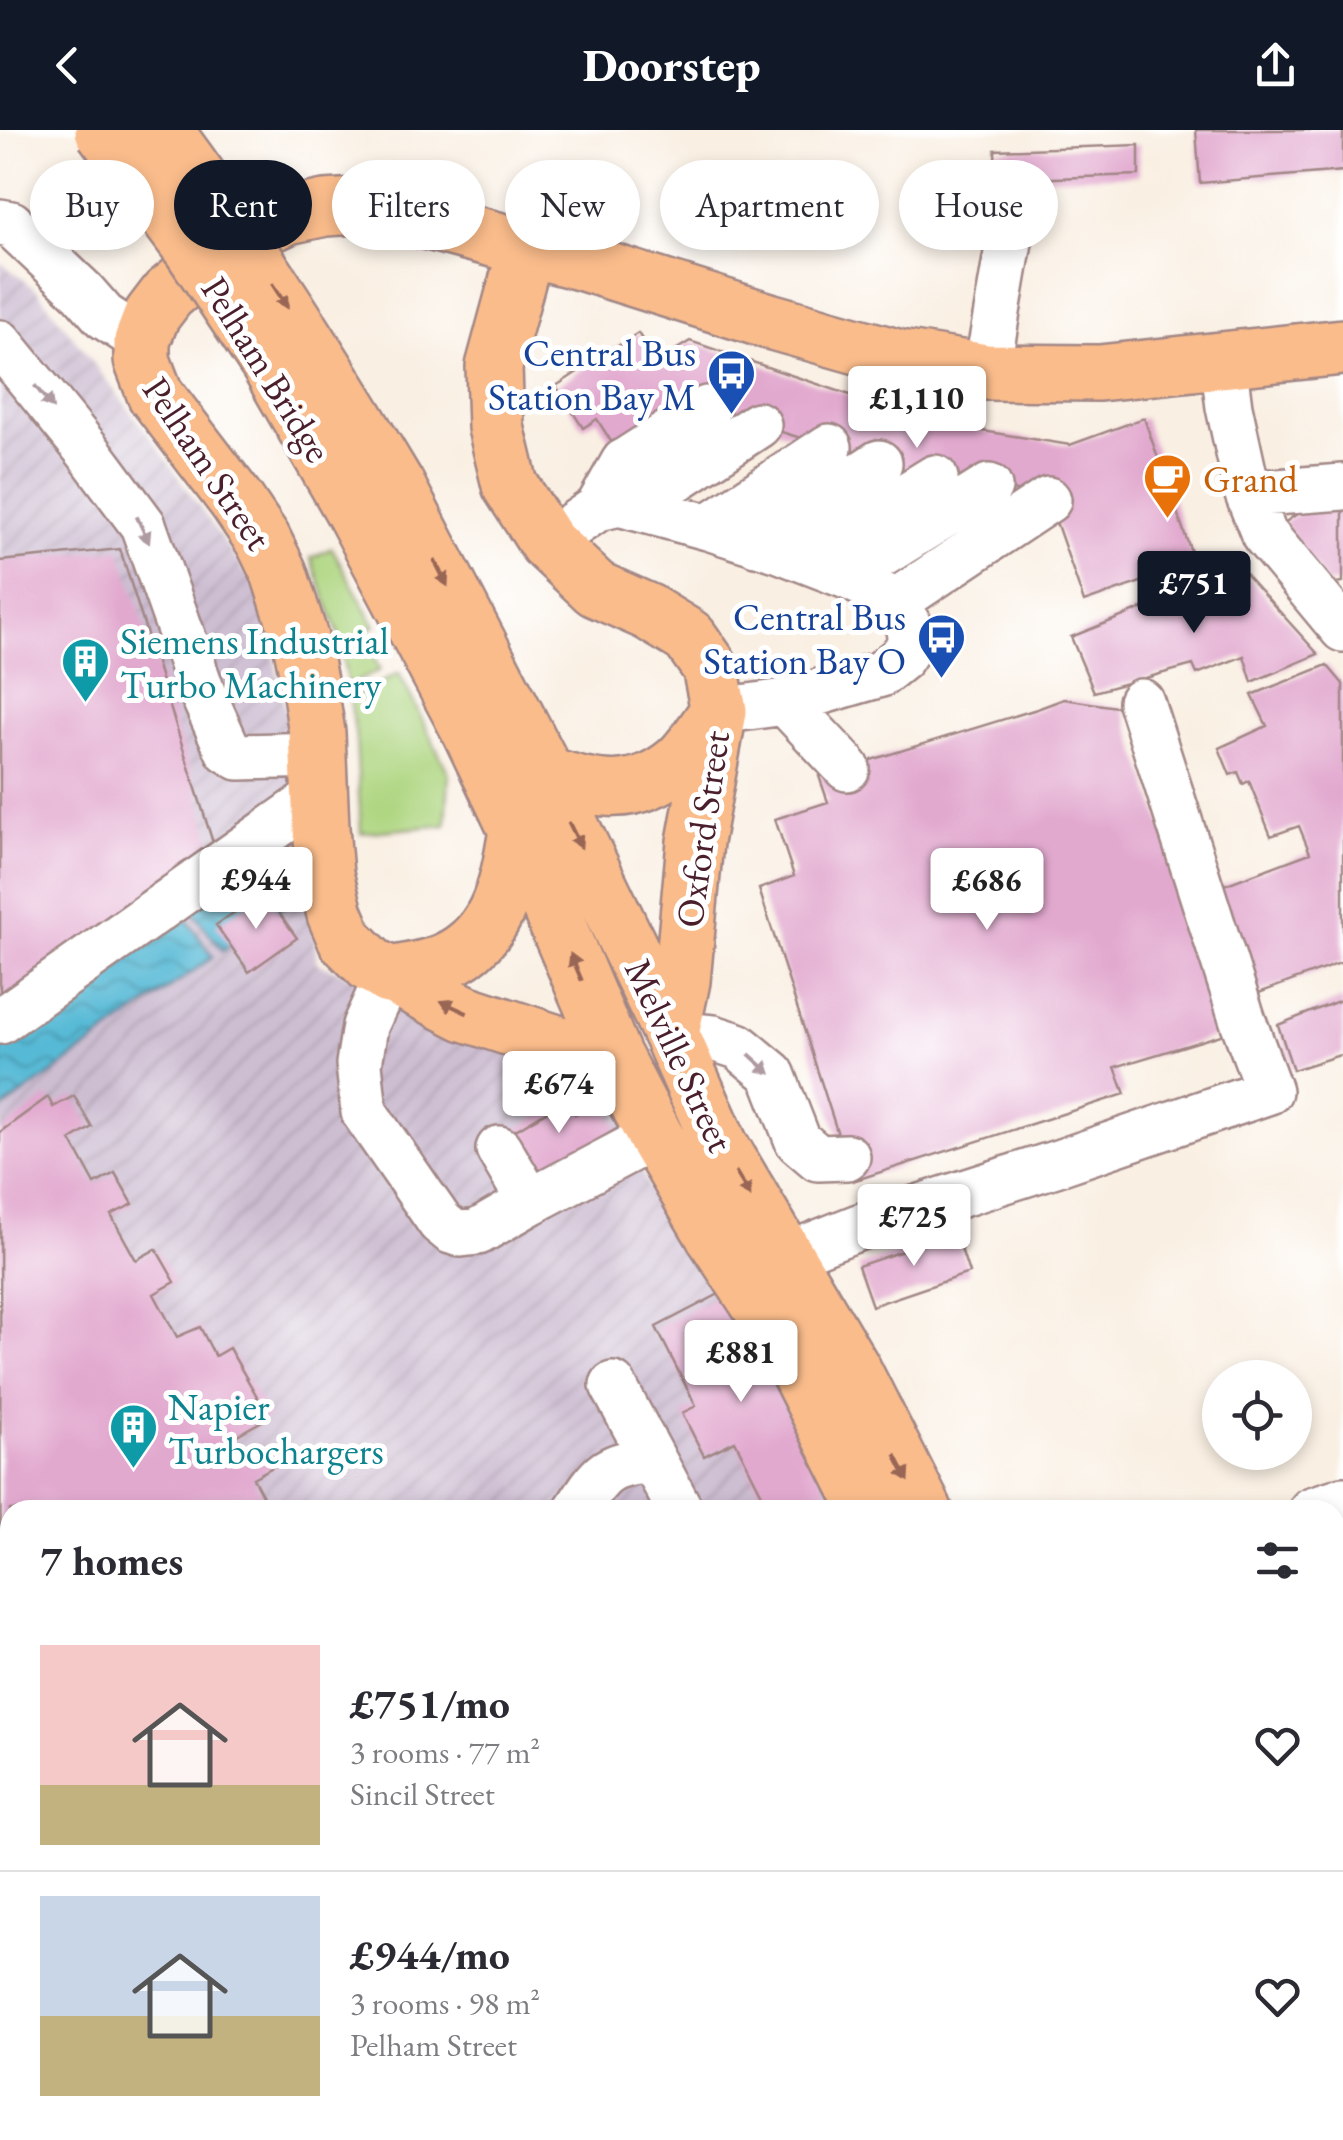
<!DOCTYPE html>
<meta charset="utf-8">
<style>
body{margin:0;font-family:"EB Garamond",serif;background:#f7f7f7;color:#2b2b33;height:100vh;display:flex;flex-direction:column;font-size:38px;white-space:nowrap}
*{box-sizing:border-box;margin:0}
p{font-size:32px;color:#7c7c81}
.icon{flex:none;width:55px;height:55px;fill:none;stroke:currentColor;stroke-width:2;stroke-linecap:round;stroke-linejoin:round}
.map{position:relative;flex:1;overflow:hidden}
.drawer{position:absolute;left:0px;top:1370px;width:1345px;height:640px;display:flex;flex-direction:column;background:#fff;border-radius:30px 30px 0 0;box-shadow:0 5px 15px #0003}
.drawer>*{flex:none}
.banner{position:absolute;left:30px;top:30px;width:1285px;height:90px;display:flex;gap:20px}
.fabs{position:absolute;left:1202px;top:1230px;display:grid;gap:20px}
.fabs a{display:grid;place-items:center;width:110px;height:110px;border-radius:50%;background:#fff;box-shadow:0 5px 15px #0003;font-size:50px}
.price{position:absolute;translate:-50% -85px;padding:0 22px;border-radius:10px;background:#fff;color:#222;font-size:32px;line-height:65px;filter:drop-shadow(0 2px 5px #0008)}
.price::after{content:'';position:absolute;left:50%;top:60px;width:30px;height:22px;margin-left:-15px;background:inherit;clip-path:polygon(0 0,100% 0,50% 100%)}
.price.current{background:#111827;color:#fff}
ul{padding:0;list-style:none}
li{display:flex;align-items:center;gap:30px;height:250px;padding:0 40px}
li+li{border-top:2px solid #e1e1e2}
li span{display:grid;place-items:center;flex:none;width:280px;height:200px;border-radius:0px;color:#555}
li>.icon{margin-inline-start:auto}
span .icon{width:120px;height:120px;fill:#fffc;stroke-width:1}
li b{font-size:42px}
h2{display:flex;justify-content:space-between;align-items:center;height:120px;padding:0 40px;font-size:42px}
.tag{padding:0 35px;border-radius:45px;background:#fff;box-shadow:0 5px 15px #0003;font-size:35px;line-height:90px}
.tag.current{background:#111827;color:#fff}
header{display:flex;justify-content:space-between;align-items:center;height:130px;padding:0 40px;background:#111827;color:#fff;font-size:45px;font-weight:800}
.map>svg:first-child{display:block}
.built{fill:#efd0e6}
.industrial{fill:url(#industrial-furrows)}
.grass{fill:#aed580;stroke:#7c7a56;stroke-width:2.5}
.water{fill:url(#water-waves);stroke:#506c80;stroke-width:2.5}
.building{fill:#e2a9cf}
.lines{fill:none;stroke-linecap:round;stroke-linejoin:round}
.minor-casing{stroke:#a28786;stroke-width:50}
.major-casing{stroke:#a28786;stroke-width:60}
.minor{stroke:#fff;stroke-width:45}
.major{stroke:#fabc8b;stroke-width:55}
.major-bridge-casing{stroke:#a28786;stroke-width:60;stroke-linecap:butt}
.major-bridge{stroke:#fabc8b;stroke-width:55}
.oneway{fill:#996656}
.oneway2{fill:#ae9aa0}
.labels{text-anchor:middle;dominant-baseline:central;stroke-width:10;stroke-linejoin:round;paint-order:stroke}
.transit-label{font-size:38px;fill:#164399;stroke:#fff;text-anchor:end}
.street-label{font-size:38px;fill:#4a1f2b;stroke:#fff}
.food-label{font-size:38px;fill:#c56008;stroke:#fff;text-anchor:start}
.culture-label{font-size:38px;fill:#0d838f;stroke:#fff;text-anchor:start}
</style>
<header><svg class="icon" aria-label="back" viewBox="0 0 24 24"><path d="M15 5l-7 7 7 7"/></svg>Doorstep<svg class="icon" aria-label="share" viewBox="0 0 24 24"><path d="M12 15V3M7 8l5-5 5 5M5 13v7h14v-7"/></svg></header>
<div class="map">
<svg width="1343" height="2010" viewBox="0 0 1343 2010">
<defs>
<pattern id="industrial-furrows" width="10" height="10" patternUnits="userSpaceOnUse" patternTransform="scale(2.5)"><rect width="10" height="10" fill="#cdbed2"/><path d="M-1 1l2-2M0 10L10 0M9 11l2-2" fill="none" stroke="#b2a3b4"/></pattern>
<pattern id="water-waves" width="16" height="10" patternUnits="userSpaceOnUse" patternTransform="scale(2.5)"><rect width="16" height="10" fill="#57bad6"/><path d="M0 5q4-4 8 0t8 0" fill="none" stroke="#4a97ae"/></pattern>
</defs>
<rect width="100%" height="100%" fill="#fff"/>
<filter id="ink" filterUnits="userSpaceOnUse"><feTurbulence type="fractalNoise" baseFrequency=".01" numOctaves="2"/><feDisplacementMap in="SourceGraphic" scale="20" xChannelSelector="R" yChannelSelector="G"/><feConvolveMatrix kernelMatrix="1 2 1 2 8 2 1 2 1" color-interpolation-filters="sRGB"/></filter>
<filter id="wash" filterUnits="userSpaceOnUse"><feTurbulence type="fractalNoise" baseFrequency=".0048" numOctaves="4" result="noise"/><feDisplacementMap in="SourceGraphic" scale="40" xChannelSelector="R" yChannelSelector="G"/><feGaussianBlur stdDeviation="2.25" result="paint"/><feColorMatrix in="noise" values="0 0 0 0 0 0 0 0 0 0 0 0 0 0 0 0 0 1.4 0 .05"/><feComposite in="paint" operator="in"/></filter>
<g filter="url(#wash)">
<rect width="100%" height="100%" fill="#f9efe2"/>
<path class="built" d="M721,2000h380l5,10h-380z"/>
<path class="industrial" d="M0,132l37,28 118,153 106,152 35,166 21,202 274,106 23,31 46,117 109,122 85,171h-844v620h47l-18,10h-39z"/>
<path class="grass" d="M332,418l43,78 -14,8 19,36 -32,16 -10,-53 -27,-75z
M399,543l50,101 -3,51 -85,8 -5,-94 -6,-40z"/>
<path class="water" d="M243,731l43,44 -63,46 -38,-49z
M178,777l35,50 -213,154v-75z
M57,2000h155l-16,10h-157z"/>
<g id="blocks">
<path class="building" d="M1196,0h147v41l-143,12z
M1139,15v30l-143,5 -1,-30z
M638,203l18,29 34,-21 243,82 137,22 74,-27 51,145 -111,39 -37,-106 -132,-22 -235,-74 -68,43 -15,-24 -14,9 -27,-42z
M1343,378v74l-16,2 -43,-61 13,-9z
M120,419l95,300 -215,157v-445z
M1241,439l77,85 -66,28 -8,-26 -47,18 -4,-9 -99,27 -23,-55z
M1327,535l16,19v278l-84,31 -43,-105 94,-35 -11,-27 -28,10 -22,-55 -6,3 -5,-12 -8,3 -11,-27 48,-22 -15,-31z
M1064,569l59,9 108,324 -116,35 10,27 -272,87 -94,-292 35,-13 -19,-57 53,-17 -9,-26 218,-67z
M264,762l33,46 -48,34 -33,-47z
M1343,869v55l-50,16 -15,-45z
M74,966l18,31 -21,13 24,44 20,-11 18,31 -22,11 25,45 20,-11 19,33 -21,12 23,43 23,-10 15,29 14,-8 40,69 -37,21 10,20 26,-13 10,19 -25,14 17,32h-260v336l-9,5 -1,-719 48,-35 5,10z
M601,969l17,29 -88,52 -26,-43 62,-37 9,14z
M956,1103l13,40 -97,33 -14,-40z
M725,1161l112,219h-67l-35,-69 -31,15 -22,-43 14,-7 -40,-79z
M1343,1522v103l-8,4v-105z
M1335,1756l8,17v87l-8,4z
M10,1759v235l-10,6v-236z
M1343,1995v15h-50l-2,-5 7,-2 1,5 25,-8h11v-3z
M745,2000h141l5,10h-141z
M992,2000h82l4,10h-110z"/>
</g>
</g>
<g filter="url(#ink)">
<use href="#blocks" fill-opacity="0" stroke="#a28786" stroke-width="2.5"/>
<g class="lines">
<defs>
<path id="minor" d="M0,92l11,2 72,68 21,24 38,25
M0,213l88,108 55,74 59,167 26,58 11,7 79,-2
M1223,230l6,47 19,87 16,40 79,95
M985,242l7,-31 23,-134
M1248,364l95,-7
M633,377l125,-82
M598,378l26,-46 83,-53
M708,397l121,-80
M547,413l51,-35 21,-5 89,24 72,23 67,26 26,12 19,16 16,19 3,20 -10,15 -20,16 -96,28 -66,9
M756,413l123,-80
M804,429l131,-81
M847,446l142,-89
M892,474l156,-104
M785,572l62,66
M388,846l-23,50 -6,38 5,48 76,110 11,9 10,3 17,-2 52,-30 125,-66
M0,891l320,-226
M671,904l42,4 25,8 34,28 26,67 20,17 29,-1
M499,1019l31,53
M786,1126l73,-29 199,-64 211,-72 -26,-70 -102,-319
M613,1255l67,125
M577,1380c25,-39 29,-45 76,-50
M1312,1380l31,-10
M1335,1656l6,-3
M1335,1701l8,16
M0,1757l10,-5
M1335,1914l8,-4
M2,2010l18,-10
M254,2010l17,-10"/>
<path id="major" d="M526,119l-32,118 2,60 14,58 37,58 49,46 52,23 41,25 21,30 9,44 -24,131 -13,139 -11,53
M397,356l149,288 125,260 49,111 133,225 71,140
M355,384l114,215 48,101 97,227 41,79 59,100 68,103 86,171
M546,644c49,17 89,25 132,-11 15,-13 27,-34 39,-50
M388,846c15,-4 32,-6 47,-11 62,-20 73,-78 82,-135
M614,927l-45,-10 -104,-34 -94,-48 -25,-25 -11,-26 -10,-40 -4,-46 -4,-95 -8,-52 -9,-43 -21,-65 -16,-33 -27,-40 -81,-106 -13,-34v-19l10,-26 16,-21 62,-51 58,-27 37,-8 33,-2 48,10 178,47 185,58 131,37 85,14 114,1 244,-26
M1167,2000l4,10
M1224,2000l6,10"/>
</defs>
<use href="#minor" class="minor-casing"/>
<use href="#major" class="major-casing"/>
<use href="#minor" class="minor"/>
<use href="#major" class="major"/>
<defs>
<path id="major-bridge" d="M103,0l89,119 76,114 87,151
M164,0c85,114 160,234 233,356"/>
</defs>
<use href="#major-bridge" class="major-bridge-casing"/>
<use href="#major-bridge" class="major-bridge"/>
</g>
<defs><path id="oneway-solid" d="M-6-.8H1V-3.2L6.5 0L1 3.2V.8H-6Z" transform="scale(2.5)"/></defs>
<g class="oneway">
<use href="#oneway-solid" transform="translate(280 166) rotate(57)"/>
<use href="#oneway-solid" transform="translate(441 443) rotate(63)"/>
<use href="#oneway-solid" transform="translate(575 705) rotate(64)"/>
<use href="#oneway-solid" transform="translate(576 837) rotate(-113)"/>
<use href="#oneway-solid" transform="translate(454 877) rotate(-155)"/>
<use href="#oneway-solid" transform="translate(743 1054) rotate(59)"/>
<use href="#oneway-solid" transform="translate(902 1338) rotate(63)"/>
</g>
<g class="oneway2">
<use href="#oneway-solid" transform="translate(44 267) rotate(51)"/>
<use href="#oneway-solid" transform="translate(143 400) rotate(65)"/>
<use href="#oneway-solid" transform="translate(760 934) rotate(42)"/>
</g>
</g>
<defs>
<symbol id="bus-pin" viewBox="-11 -11 22 30"><path d="M0 17L-7.5 6A9.5 9.5 0 1 1 7.5 6Z" fill="#1a4fb4" stroke="#fff"/><path d="M-5-6H5V4H4V6H2V4H-2V6H-4V4H-5ZM-3.5-4V0h7V-4ZM-3.5 1.2v1.5H-2V1.2ZM2 1.2v1.5H3.5V1.2Z" fill="#fff"/></symbol>
<symbol id="cafe-pin" viewBox="-11 -11 22 30"><path d="M0 17L-7.5 6A9.5 9.5 0 1 1 7.5 6Z" fill="#e8710a" stroke="#fff"/><path d="M-5.5-4.5H6V0H3Q3 3.5 0 3.5H-2.5Q-5.5 3.5-5.5 0ZM3-3.2v2h1.7v-2ZM-6 4.5H4V6H-6Z" fill="#fff"/></symbol>
<symbol id="building-pin" viewBox="-11 -11 22 30"><path d="M0 17L-7.5 6A9.5 9.5 0 1 1 7.5 6Z" fill="#0f9aa8" stroke="#fff"/><path d="M-4-6H4V6H1V3H-1V6H-4ZM-2.5-4.3h1.7v1.8h-1.7ZM.8-4.3h1.7v1.8H.8ZM-2.5-1h1.7V.8h-1.7ZM.8-1h1.7V.8H.8Z" fill="#fff"/></symbol>
</defs>
<g fill-rule="evenodd">
<use href="#bus-pin" x="704" y="216" width="55" height="75"/>
<use href="#cafe-pin" x="1140" y="320" width="55" height="75"/>
<use href="#bus-pin" x="914" y="480" width="55" height="75"/>
<use href="#building-pin" x="58" y="504" width="55" height="75"/>
<use href="#building-pin" x="106" y="1270" width="55" height="75"/>
</g>
<g class="labels">
<g class="transit-label">
<text x="696" y="222">Central Bus<tspan x="696" dy="44">Station Bay M</tspan></text>
<text x="906" y="486">Central Bus<tspan x="906" dy="44">Station Bay O</tspan></text>
</g>
<g class="street-label">
<text transform="translate(267 239) rotate(58)">Pelham Bridge</text>
<text transform="translate(208 333) rotate(56)">Pelham Street</text>
<text transform="translate(702 699) rotate(-82)">Oxford Street</text>
<text transform="translate(680 925) rotate(65)">Melville Street</text>
</g>
<g class="food-label">
<text x="1203" y="348">Grand</text>
</g>
<g class="culture-label">
<text x="120" y="510">Siemens Industrial<tspan x="120" dy="44">Turbo Machinery</tspan></text>
<text x="168" y="1276">Napier<tspan x="168" dy="44">Turbochargers</tspan></text>
</g>
</g>
</svg>
<div class="fabs">
<a><svg class="icon" aria-label="locate" viewBox="0 0 24 24"><circle cx="12" cy="12" r="6"/><path d="M12 2v4M12 18v4M2 12h4M18 12h4"/></svg></a>
</div>
<b class="price" style="left:917px;top:321px">£1,110</b>
<b class="price current" style="left:1194px;top:506px">£751</b>
<b class="price" style="left:256px;top:802px">£944</b>
<b class="price" style="left:987px;top:803px">£686</b>
<b class="price" style="left:559px;top:1006px">£674</b>
<b class="price" style="left:914px;top:1139px">£725</b>
<b class="price" style="left:741px;top:1275px">£881</b>
<div class="banner">
<a class="tag">Buy</a>
<a class="tag current">Rent</a>
<a class="tag">Filters</a>
<a class="tag">New</a>
<a class="tag">Apartment</a>
<a class="tag">House</a>
</div>
<section class="drawer">
<h2>7 homes<svg class="icon" aria-label="filters" viewBox="0 0 24 24"><path d="M4 7h16M4 17h16"/><circle cx="9" cy="7" r="2"/><circle cx="15" cy="17" r="2"/></svg></h2>
<ul>
<li><span style="background:linear-gradient(#f6c9c9 70%,#c2b280 0)"><svg class="icon" aria-label="home" viewBox="0 0 24 24"><path d="M3 11l9-7 9 7M6 9v11h12V9"/></svg></span><div><b>£751/mo</b><p>3 rooms · 77 m²</p><p>Sincil Street</p></div><svg class="icon" aria-label="heart" viewBox="0 0 24 24"><path d="M12 20l-8-8c-3-5 5-10 8-4 3-6 11-1 8 4z"/></svg></li>
<li><span style="background:linear-gradient(#c9d6e8 60%,#c2b280 0)"><svg class="icon" aria-label="home" viewBox="0 0 24 24"><path d="M3 11l9-7 9 7M6 9v11h12V9"/></svg></span><div><b>£944/mo</b><p>3 rooms · 98 m²</p><p>Pelham Street</p></div><svg class="icon" aria-label="heart" viewBox="0 0 24 24"><path d="M12 20l-8-8c-3-5 5-10 8-4 3-6 11-1 8 4z"/></svg></li>
</ul>
</section>
</div>
